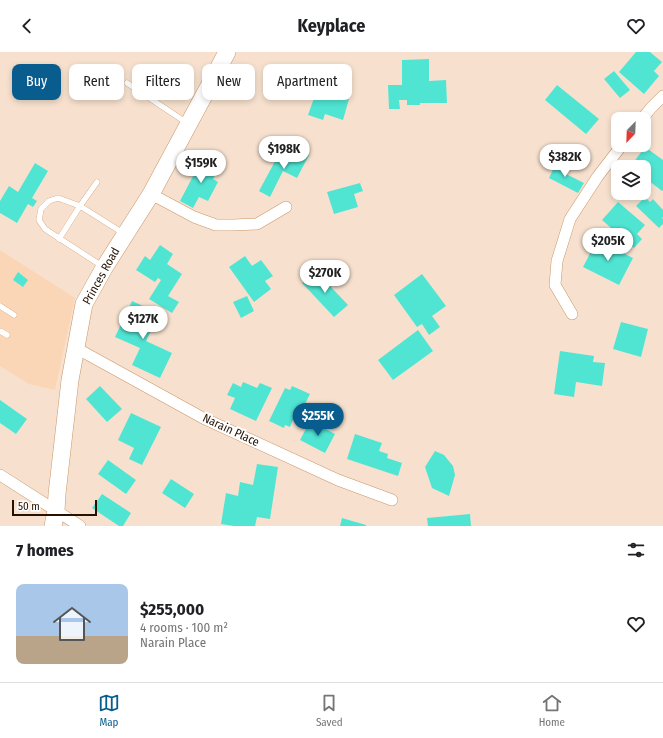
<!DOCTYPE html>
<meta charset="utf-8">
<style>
body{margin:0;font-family:"Fira Sans Condensed",sans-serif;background:#f2f2f2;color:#202124;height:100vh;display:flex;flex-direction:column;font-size:15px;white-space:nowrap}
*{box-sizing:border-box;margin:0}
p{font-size:13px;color:#757577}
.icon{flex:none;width:22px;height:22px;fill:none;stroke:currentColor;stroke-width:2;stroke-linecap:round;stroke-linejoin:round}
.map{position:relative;height:474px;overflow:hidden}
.details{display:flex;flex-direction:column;background:#fff;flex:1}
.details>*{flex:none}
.guide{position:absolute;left:12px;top:12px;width:400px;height:36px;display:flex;gap:8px}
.needle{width:26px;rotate:203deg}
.fabs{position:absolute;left:611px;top:60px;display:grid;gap:8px}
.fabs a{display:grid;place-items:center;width:40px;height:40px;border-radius:8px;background:#fff;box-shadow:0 2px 6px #0003;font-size:20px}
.scale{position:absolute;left:12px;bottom:10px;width:85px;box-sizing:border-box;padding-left:4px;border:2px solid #251201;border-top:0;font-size:11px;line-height:14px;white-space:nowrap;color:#251201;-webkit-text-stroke:3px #fff;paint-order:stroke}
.price{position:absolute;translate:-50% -34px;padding:0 9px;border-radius:14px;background:#fff;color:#222;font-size:13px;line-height:26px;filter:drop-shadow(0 1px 2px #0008)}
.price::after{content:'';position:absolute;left:50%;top:24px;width:12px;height:9px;margin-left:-6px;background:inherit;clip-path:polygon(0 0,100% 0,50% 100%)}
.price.selected{background:#095c8e;color:#fff}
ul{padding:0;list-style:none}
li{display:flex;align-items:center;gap:12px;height:100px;padding:0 16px}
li+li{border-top:1px solid #e0e0e0}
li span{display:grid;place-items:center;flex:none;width:112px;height:80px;border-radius:8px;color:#555}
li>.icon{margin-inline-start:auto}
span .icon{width:48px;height:48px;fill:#fffc;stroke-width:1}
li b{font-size:17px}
h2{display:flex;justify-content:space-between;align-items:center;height:48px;padding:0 16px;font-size:17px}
.chip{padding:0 14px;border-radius:8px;background:#fff;box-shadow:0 2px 6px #0003;font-size:14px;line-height:36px}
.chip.selected{background:#095c8e;color:#fff}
header{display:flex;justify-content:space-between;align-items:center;height:52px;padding:0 16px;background:#fff;font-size:18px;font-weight:700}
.menu{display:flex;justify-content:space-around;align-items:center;height:56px;border-top:1px solid #e0e0e0;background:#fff;font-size:11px;color:#757577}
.menu a{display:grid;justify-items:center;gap:2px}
.menu .selected{color:#095c8e}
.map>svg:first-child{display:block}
.built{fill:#fad6b6}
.building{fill:#50e5d3}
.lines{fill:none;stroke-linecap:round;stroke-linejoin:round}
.lane-casing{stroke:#c99667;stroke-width:6}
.street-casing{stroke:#c99667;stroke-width:12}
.primary-casing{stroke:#c99667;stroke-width:18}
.lane{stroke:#fff;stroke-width:5.5}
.street{stroke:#fff;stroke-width:11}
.primary{stroke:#fff;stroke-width:17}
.labels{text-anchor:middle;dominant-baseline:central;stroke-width:4;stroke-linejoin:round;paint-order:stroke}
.street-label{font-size:12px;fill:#251201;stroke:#fff}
</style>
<header><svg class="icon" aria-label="back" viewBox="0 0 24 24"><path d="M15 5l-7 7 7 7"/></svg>Keyplace<svg class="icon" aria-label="heart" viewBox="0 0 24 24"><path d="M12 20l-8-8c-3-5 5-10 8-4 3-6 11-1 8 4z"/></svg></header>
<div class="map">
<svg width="663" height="474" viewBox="0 0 663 474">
<rect width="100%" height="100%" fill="#f7e1ce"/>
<path class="built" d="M0,198l75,48 -20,92 -26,-6 -29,-18z"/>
<path class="building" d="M636,0h14l12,10 -8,9 5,5 -15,18 -25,-22z
M429,7v22l17,-1 1,23h-27v2h-13v-5h-8l1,9h-11l-1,-24h14v-25z
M614,19l16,19 -10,8 -16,-19z
M316,29l11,4 -2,6 24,8 -6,21 -18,-6 -2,6 -15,-5 6,-17 -4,-1z
M557,33l42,34 -13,15 -41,-34z
M645,95l18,13v30l-1,1 -18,-14v-10h-14z
M297,96l12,7 -12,23 -14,-7 -13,26 -11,-6 21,-39 12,6z
M202,107l17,9 -6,11 5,3 -10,19 -9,-4 -6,11 -13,-7z
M557,109l10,5 -3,7 20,10 -6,10 -29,-15z
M35,111l13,8 -16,27 5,3 -4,6 -5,-3 -11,19 -17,-10v-12l9,-15 9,6z
M360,131l3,8 -9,3 4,13 -24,7 -7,-22z
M645,145l5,5 3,-3 10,11v7l-1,1 1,1v5l-4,4 -23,-22z
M618,150l27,23 -8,9 5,5 -8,9 -32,-28z
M597,188l36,18 -14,27 -36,-18z
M160,193l13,9 -6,10 15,10 -14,22 11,6 -7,11 -23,-14 12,-19 -3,-2 -3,4 -19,-12 9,-14 5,4z
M245,204l7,10 9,-6 12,16 -8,5 6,8 -17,13 -25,-35z
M315,218l33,35 -14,12 -32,-34z
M18,220l10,8 -5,7 -10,-7z
M422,222l24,32 -14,10 8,11 -11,8 -7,-11 -5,3 -23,-32z
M247,244l7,15 -13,7 -8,-16z
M132,249l22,10 -4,9 5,3 -9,18 26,12 -12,25 -28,-13 8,-17 -25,-11z
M621,270l27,7 -7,28 -28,-8z
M418,278l15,21 -40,29 -15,-20z
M560,299l34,5 -1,6 12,1 -3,23 -26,-4 -2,15 -20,-3z
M243,330l14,6 3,-5 12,5 -16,33 -26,-12 5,-11 -8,-3 6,-12 8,4z
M100,334l22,23 -15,13 -21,-23z
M292,334l18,8 -9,18 -4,-2 -7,17 -5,-2 -1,3 -15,-7 16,-33 5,2z
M0,348l27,19 -11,15 -16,-11z
M131,361l30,14 -19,38 -13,-6 5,-11 -16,-8z
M310,369l25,13 -10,19 -25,-13z
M355,382l27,9 -3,8 9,3 -1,4 15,5 -4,13 -51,-17z
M435,399l9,4 9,11 2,9 -6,21 -17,-8 -7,-21z
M108,408l28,20 -10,14 -28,-20z
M257,412l21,3 -8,52 -13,-2 -2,9h-21l-13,-2 5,-31 12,3 2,-14 13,3z
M171,427l23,15 -9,14 -23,-15z
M102,442l29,19 -8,13h-4l-27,-18z
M470,462l1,12h-43l-1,-8z
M342,466l24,7v1h-26z"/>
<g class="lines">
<defs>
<path id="lane" d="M127,31l60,40
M59,187l21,-33 17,-24
M102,214l-57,-37 -6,-9 2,-11 8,-8 9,-3 22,8 43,27
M0,254l14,9
M0,279l7,4"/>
<path id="street" d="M642,67l9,-11 12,-12
M151,142l43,23 22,8h17l24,-1 29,-17
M572,262l-17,-29 2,-24 13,-42 28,-43 24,-31
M76,296l127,70 135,62 54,20
M0,423l80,51"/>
<path id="primary" d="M53,474l3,-15 1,-17 13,-114 14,-76 20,-36 47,-74 64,-119 12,-23"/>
</defs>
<use href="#lane" class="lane-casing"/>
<use href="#street" class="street-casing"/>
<use href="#primary" class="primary-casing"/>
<use href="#lane" class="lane"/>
<use href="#street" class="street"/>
<use href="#primary" class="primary"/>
</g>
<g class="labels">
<g class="street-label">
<text transform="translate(101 224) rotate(-61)">Princes Road</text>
<text transform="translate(231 378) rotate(25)">Narain Place</text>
</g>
</g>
</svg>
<div class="fabs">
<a><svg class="needle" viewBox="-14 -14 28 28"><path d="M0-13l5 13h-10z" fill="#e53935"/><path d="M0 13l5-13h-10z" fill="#757577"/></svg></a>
<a><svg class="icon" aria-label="layers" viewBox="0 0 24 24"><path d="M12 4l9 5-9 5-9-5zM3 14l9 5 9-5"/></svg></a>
</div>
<div class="scale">50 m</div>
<b class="price" style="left:284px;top:118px">$198K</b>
<b class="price" style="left:565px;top:126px">$382K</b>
<b class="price" style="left:201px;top:132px">$159K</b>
<b class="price" style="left:608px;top:210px">$205K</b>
<b class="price" style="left:325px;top:242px">$270K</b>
<b class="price" style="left:143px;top:288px">$127K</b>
<b class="price selected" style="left:318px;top:385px">$255K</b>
<div class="guide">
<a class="chip selected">Buy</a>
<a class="chip">Rent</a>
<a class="chip">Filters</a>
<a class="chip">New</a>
<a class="chip">Apartment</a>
</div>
</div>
<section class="details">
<h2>7 homes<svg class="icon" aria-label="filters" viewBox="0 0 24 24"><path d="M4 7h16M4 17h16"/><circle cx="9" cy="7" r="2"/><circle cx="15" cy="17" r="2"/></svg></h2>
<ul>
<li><span style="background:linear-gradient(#a9c7e8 65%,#b9a48a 0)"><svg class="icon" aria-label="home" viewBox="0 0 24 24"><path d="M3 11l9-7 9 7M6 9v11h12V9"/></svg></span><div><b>$255,000</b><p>4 rooms · 100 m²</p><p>Narain Place</p></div><svg class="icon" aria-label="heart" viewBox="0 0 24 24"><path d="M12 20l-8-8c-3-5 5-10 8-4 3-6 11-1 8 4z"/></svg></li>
</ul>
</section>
<nav class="menu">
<a class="selected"><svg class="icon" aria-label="map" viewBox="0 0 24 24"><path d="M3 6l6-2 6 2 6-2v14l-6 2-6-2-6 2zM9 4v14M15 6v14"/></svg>Map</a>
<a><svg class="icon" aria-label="saved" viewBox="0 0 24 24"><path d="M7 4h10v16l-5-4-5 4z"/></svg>Saved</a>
<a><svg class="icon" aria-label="home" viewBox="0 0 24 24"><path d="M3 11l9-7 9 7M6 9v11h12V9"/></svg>Home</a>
</nav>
